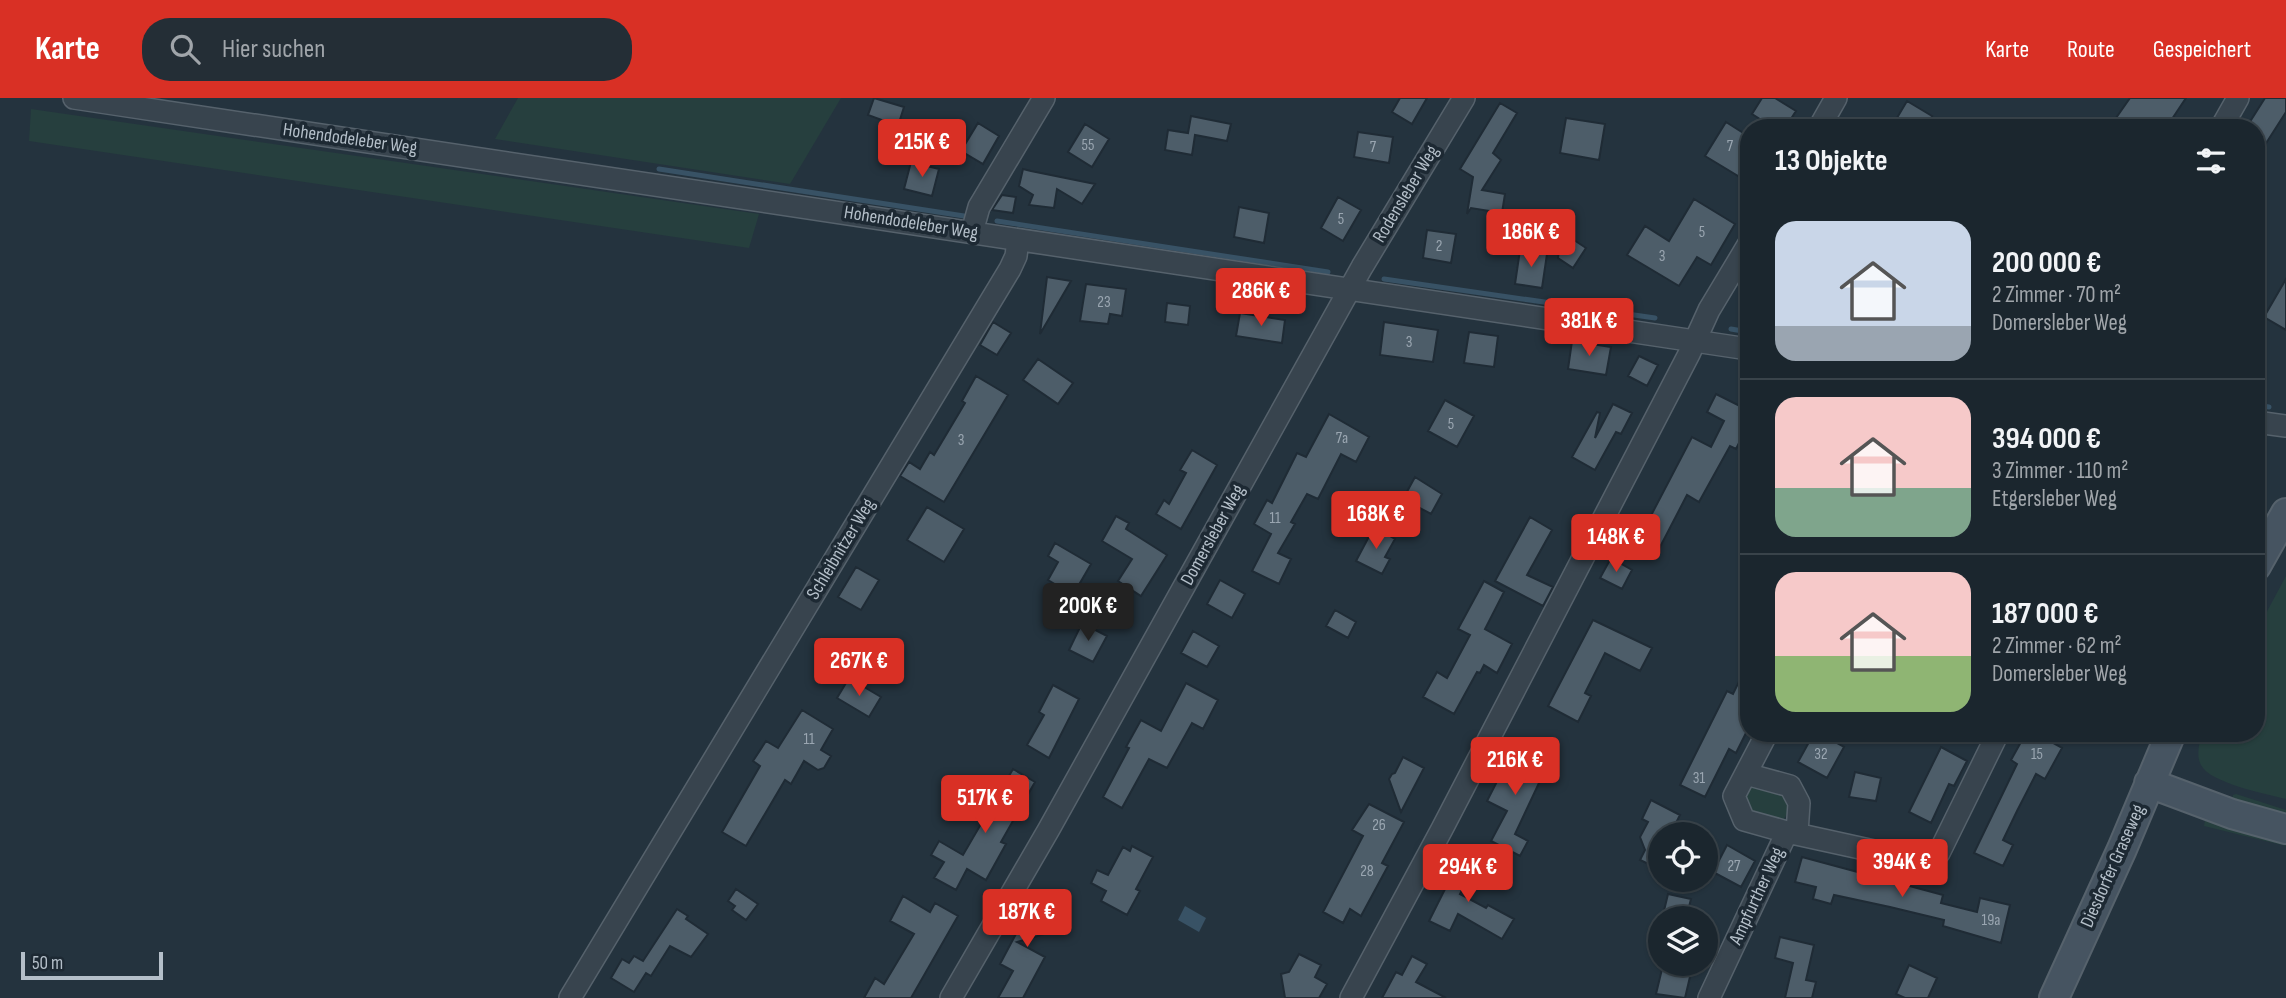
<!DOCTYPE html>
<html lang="de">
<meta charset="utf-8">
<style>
body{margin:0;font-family:"Sofia Sans Condensed",sans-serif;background:#242e36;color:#f1f3f6;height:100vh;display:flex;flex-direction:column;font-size:26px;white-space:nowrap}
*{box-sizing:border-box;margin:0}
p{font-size:23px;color:#a0a5aa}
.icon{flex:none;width:38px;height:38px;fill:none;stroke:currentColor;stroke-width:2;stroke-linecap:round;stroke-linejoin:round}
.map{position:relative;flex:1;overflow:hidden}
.panel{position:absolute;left:1740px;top:21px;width:525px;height:623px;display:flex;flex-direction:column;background:#1b262e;border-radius:28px;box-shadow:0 2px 5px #0004,0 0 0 2px #39434a}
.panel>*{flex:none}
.fabs{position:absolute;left:1648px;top:724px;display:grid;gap:14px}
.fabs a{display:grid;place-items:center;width:70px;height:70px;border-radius:50%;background:#1b262e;box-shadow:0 2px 5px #0004,0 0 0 2px #39434a;font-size:35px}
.scale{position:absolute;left:21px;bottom:18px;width:142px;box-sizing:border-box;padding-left:7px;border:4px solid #b4bfc9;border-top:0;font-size:19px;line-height:24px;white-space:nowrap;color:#b4bfc9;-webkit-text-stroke:5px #1d2933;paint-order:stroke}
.price{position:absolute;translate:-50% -60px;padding:0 16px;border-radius:7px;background:#d93025;color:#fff;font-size:23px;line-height:46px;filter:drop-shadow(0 2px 4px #0008)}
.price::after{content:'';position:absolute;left:50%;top:42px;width:21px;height:16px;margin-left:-10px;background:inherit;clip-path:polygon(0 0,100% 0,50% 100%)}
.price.active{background:#222;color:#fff}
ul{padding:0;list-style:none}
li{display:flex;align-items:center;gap:21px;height:175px;padding:0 35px}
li+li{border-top:2px solid #39434a}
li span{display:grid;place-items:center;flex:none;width:196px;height:140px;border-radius:21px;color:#555}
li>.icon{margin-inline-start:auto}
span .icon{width:84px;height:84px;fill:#fffc;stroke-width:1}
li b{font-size:30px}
h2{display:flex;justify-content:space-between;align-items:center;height:84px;padding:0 35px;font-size:30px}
header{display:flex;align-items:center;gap:42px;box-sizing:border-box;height:98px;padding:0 35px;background:#d93025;color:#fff}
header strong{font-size:33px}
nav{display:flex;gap:38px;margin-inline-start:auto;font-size:24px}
.search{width:490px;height:63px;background:#242e36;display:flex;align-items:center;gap:18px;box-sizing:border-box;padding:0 24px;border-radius:28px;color:#a0a5aa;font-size:26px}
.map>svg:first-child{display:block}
.green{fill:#263f3e}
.water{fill:#385265}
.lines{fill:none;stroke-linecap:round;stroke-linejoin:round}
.stream{stroke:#385265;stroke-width:5}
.building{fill:#4d5d69;stroke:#1f2b35;stroke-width:2}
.street-casing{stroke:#56626c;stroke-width:24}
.secondary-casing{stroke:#56626c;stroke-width:32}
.street{stroke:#38444e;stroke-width:21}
.secondary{stroke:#465461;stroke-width:28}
.labels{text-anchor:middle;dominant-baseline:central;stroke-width:7;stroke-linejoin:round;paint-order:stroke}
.number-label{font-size:16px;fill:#9aa6b1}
.street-label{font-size:19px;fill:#b4bfc9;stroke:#1d2933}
</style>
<header>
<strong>Karte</strong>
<div class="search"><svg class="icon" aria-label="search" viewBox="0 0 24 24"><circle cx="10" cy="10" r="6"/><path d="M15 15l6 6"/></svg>Hier suchen</div>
<nav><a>Karte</a><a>Route</a><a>Gespeichert</a></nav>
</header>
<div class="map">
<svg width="2286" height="900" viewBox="0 0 2286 900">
<rect width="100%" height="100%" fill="#24333e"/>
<path class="green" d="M518,0h323l-51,86 -295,-45z
M31,11l728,105 -10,34 -720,-107z
M2286,478v223c-20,-5 -76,-16 -85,-34 -5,-9 -2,-22 1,-32h54v-101z
M1755,687l27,8 9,7 -3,13 -5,7 -14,-1 -21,-8 -4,-15 3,-8z
M2236,696l50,16v5l-54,-16 1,-4z
M2205,722l81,21v5l-82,-20z"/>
<path class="water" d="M1185,808l21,12 -7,14 -21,-12z"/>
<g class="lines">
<path class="stream" d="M659,71l305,47
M997,123l331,51
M1384,181l271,39
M1731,231l17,3
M2256,307l13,2"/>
</g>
<path class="building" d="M874,0l30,9 -6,19 -30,-11z
M1400,0h27l-15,26 -20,-12z
M1762,0h13l21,13 -11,17h-11l-22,-14z
M2130,0h56l-20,30h-57z
M2265,0h21v14l-30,47v-31h-10z
M1907,3l25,15 -7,12h-34z
M1500,5l17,10 -24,40 8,7 -19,30 23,4 -3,19 -31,-5 -4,6 6,-37 -13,-8z
M1191,18l40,8 -4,17 -32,-6 -3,20 -27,-5 3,-20 20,3z
M1566,20l39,6 -6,36 -39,-7z
M1726,24l22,14v46l-43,-26z
M978,25l21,13 -16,28 -22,-13z
M1085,26l24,15 -17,28 -24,-15z
M1358,34l35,5 -4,26 -35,-6z
M911,64l28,7 -7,27 -28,-7z
M1023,71l8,2 64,13 -13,20 -25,-15 -3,19 -25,-3 4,-10 -14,-9z
M1002,97l14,2 -3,16 -21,-3z
M1338,99l23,13 -18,31 -22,-13z
M1694,101l41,25 -24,41 -14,-8 -18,29 -52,-31 18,-29 24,15z
M1239,109l30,6 -5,30 -30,-6z
M1427,132l29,4 -5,29 -28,-5z
M1568,138l18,12 -13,20 -15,-10 1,-8z
M1520,152l27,4 -5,34 -27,-4z
M1047,179l24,4 -31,53z
M2286,181v51l-22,-13z
M1086,186l40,5 -4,27 -12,-2 -2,10 -28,-3z
M1167,205l23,3 -2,19 -23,-3z
M1240,215l45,7 -3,23 -46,-7z
M993,224l18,11 -14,22 -17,-10z
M1384,224l54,8 -5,32 -53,-7z
M1469,234l29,4 -4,31 -30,-4z
M1572,243l39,6 -5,28 -38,-6z
M1639,258l19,9 -11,21 -19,-10z
M1038,261l35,24 -15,21 -35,-24z
M976,278l32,19 -64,107 -44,-26 9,-14 11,7 10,-17 4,3 31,-52 -3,-2z
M1716,296l32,16v15l-12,24 -6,-3 -31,56 -12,-7 -27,52 -17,-10 5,-8 -3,-2 47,-90 19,10 13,-26 -17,-9z
M1445,302l29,16 -17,31 -29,-16z
M1613,306l19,9 -11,21 -5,-2 -21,38 -23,-13 25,-45 3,1 -5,25z
M1329,316l40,23 -13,25 -15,-8 -23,45 -11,-5 -16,28 4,2 -17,29 13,6 -12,25 -27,-13 19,-37 -17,-10 13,-24 5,3 25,-50 9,4z
M1192,352l25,15 -36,64 -25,-15 8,-14 5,4 17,-31 -6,-3z
M1415,379l27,17 -11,20 -28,-15z
M927,409l37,22 -20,33 -37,-22z
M1116,418l13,7 -3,6 41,26 -26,41 -23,-15 14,-22 -30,-18z
M1530,419l22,13 -25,45 26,12 -10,19 -48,-25z
M1374,429l21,12 -10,18 5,2 -8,15 -26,-13z
M1055,445l36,21 -18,31 -25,-15 10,-18 -10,-6z
M1611,460l21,12 -10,19 -22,-11z
M856,469l23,13 -18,30 -23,-13z
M1220,482l25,14 -13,24 -25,-14z
M1484,483l20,11 -19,37 27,15 -15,29 -13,-8 -4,8 -3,-1 -23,42 -31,-17 14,-25 10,6 23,-43 -12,-6z
M1335,512l21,12 -8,16 -22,-12z
M1593,522l59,28 -12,23 -35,-18 -20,40 6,3 -13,26 -30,-16z
M1082,525l25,13 -14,26 -24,-12z
M1193,533l26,15 -12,21 -26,-14z
M1748,565v66l-12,24 -7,-4 -24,48 -25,-12 47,-94 6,3z
M849,580l32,19 -12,20 -32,-19z
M1186,585l32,17 -15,29 -11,-6 -25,45 -18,-9 -27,49 -19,-11 26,-49 -3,-1 15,-27 20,11z
M1053,587l26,14 -30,59 -22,-13 17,-30 -5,-3z
M802,612l31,19 -12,21 10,6 -7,12 -6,2 -14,-9 -13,23 -6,-4 -39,66 -24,-14 38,-66 -7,-5 13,-20 12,7z
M1814,635h19l-3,6 14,8 -17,31 -29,-16z
M2026,635h9l27,15 -17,31 -9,-5 -19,37 -14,29 10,5 -10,21 -29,-13 43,-89 -6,-4z
M1509,649l38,19 -32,68 13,7 -8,15 -29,-15 16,-30 -20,-10 19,-37 -5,-3z
M1941,649l26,14 -13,25 -5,-2 -18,39 -22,-11z
M1403,659l21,11 -23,44 -12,-33 3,-5 3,-1z
M1013,671l22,13 -34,60 5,2 -20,36 -19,-11 -11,21 -22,-12 10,-16 -13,-7 8,-14 24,14z
M1855,674l26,6 -5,23 -27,-4z
M1651,702l29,15 -10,20h-9v35l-21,-10 5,-10 -5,-13 8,-15 -6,-3z
M1369,706l35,18 -22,41 6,3 -27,50 -11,-7 -7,14 -20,-11 40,-76 -11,-6z
M1727,747l28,16 -14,26 -28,-15z
M1132,748l21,11 -17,32 4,2 -13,24 -26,-14 5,-10 -15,-8 6,-13 11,5 15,-28 7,4z
M1464,753l15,8 -19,35 26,14 2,-3 26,14 -12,20 -44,-25 -8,17 -21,-10z
M1802,759l141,38 -2,8 36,9 3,-14 30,7 -9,38 -58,-17 1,-6 -54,-13 -56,-12 -3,9 -18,-5 3,-12 -21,-5z
M736,791l22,15 -12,16 -14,-10 3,-4 -7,-5z
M1668,796l23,5 -5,20h-24z
M903,798l27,16 5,-9 23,13 -47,82h-47l11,-20 9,6 30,-50 -24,-13z
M1036,798l24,13 -12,24 -31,9 28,15 -22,41h-25l15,-27 -13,-7z
M677,811l11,7 -2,3 22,15 -17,23 -21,-11 -19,30 -5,-3 -12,19 -23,-14 11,-19 7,4 5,-7 9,5z
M1780,839l34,8 -8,35 10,2 -4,16h-27l8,-35 -18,-5z
M1299,856l22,11 -6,12 12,7 -8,14h-34l-4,-24 8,-2z
M1412,858l15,8 -11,18 30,16h-64l14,-26 6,3z
M1671,866h22l-8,34 -29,-4 6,-25 8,1z
M1909,867l28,13 -9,20h-23l-9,-4z"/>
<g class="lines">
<defs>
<path id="street" d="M74,0l1674,251
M1819,30l17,-30
M2221,30l17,-30
M972,134l7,-25 65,-109
M2256,324l30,4
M1767,635l-33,63 10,24 43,12 137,30 15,-9 59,-120
M1746,676l44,12 9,17 -2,30
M570,900l440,-729 6,-13 2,-16
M951,900l98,-169 313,-562 102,-169
M1351,900l91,-169 247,-475 20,-44 39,-65
M1709,900l78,-166"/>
<path id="secondary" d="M2256,468l30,-53
M2149,685l83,31 54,15
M2054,900l68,-149 49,-116"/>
</defs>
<use href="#street" class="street-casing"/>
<use href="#secondary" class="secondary-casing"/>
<use href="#street" class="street"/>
<use href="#secondary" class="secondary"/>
</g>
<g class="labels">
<g class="number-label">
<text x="1088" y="47">55</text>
<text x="1730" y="48">7</text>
<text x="1373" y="49">7</text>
<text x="1341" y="121">5</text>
<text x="1702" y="134">5</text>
<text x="1439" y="148">2</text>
<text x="1662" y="158">3</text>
<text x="1104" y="204">23</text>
<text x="1409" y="244">3</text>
<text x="1451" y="326">5</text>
<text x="1342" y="340">7a</text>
<text x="961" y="342">3</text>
<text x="1275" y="420">11</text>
<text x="809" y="641">11</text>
<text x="1821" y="656">32</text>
<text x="2037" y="656">15</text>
<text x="1699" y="680">31</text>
<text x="1379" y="727">26</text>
<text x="1734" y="768">27</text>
<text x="1367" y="773">28</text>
<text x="1991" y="822">19a</text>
</g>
<g class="street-label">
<text transform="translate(350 41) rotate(8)">Hohendodeleber Weg</text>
<text transform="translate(1406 96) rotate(-59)">Rodensleber Weg</text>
<text transform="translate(911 125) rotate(9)">Hohendodeleber Weg</text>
<text transform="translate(1213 437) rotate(-61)">Domersleber Weg</text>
<text transform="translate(841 451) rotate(-59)">Schleibnitzer Weg</text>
<text transform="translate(2113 768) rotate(-66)">Diesdorfer Graseweg</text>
<text transform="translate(1757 798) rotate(-65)">Ampfurther Weg</text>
</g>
</g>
</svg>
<div class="fabs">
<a><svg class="icon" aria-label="locate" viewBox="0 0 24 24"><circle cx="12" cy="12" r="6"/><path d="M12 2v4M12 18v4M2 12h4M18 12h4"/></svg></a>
<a><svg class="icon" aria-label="layers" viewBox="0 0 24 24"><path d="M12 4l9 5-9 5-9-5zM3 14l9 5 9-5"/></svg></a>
</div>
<div class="scale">50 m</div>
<b class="price" style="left:922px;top:81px">215K €</b>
<b class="price" style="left:1531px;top:171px">186K €</b>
<b class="price" style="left:1261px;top:230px">286K €</b>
<b class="price" style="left:1589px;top:260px">381K €</b>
<b class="price" style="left:1376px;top:453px">168K €</b>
<b class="price" style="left:1616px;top:476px">148K €</b>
<b class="price active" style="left:1088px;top:545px">200K €</b>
<b class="price" style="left:859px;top:600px">267K €</b>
<b class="price" style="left:1515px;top:699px">216K €</b>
<b class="price" style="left:985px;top:737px">517K €</b>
<b class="price" style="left:1902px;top:801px">394K €</b>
<b class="price" style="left:1468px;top:806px">294K €</b>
<b class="price" style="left:1027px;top:851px">187K €</b>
<section class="panel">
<h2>13 Objekte<svg class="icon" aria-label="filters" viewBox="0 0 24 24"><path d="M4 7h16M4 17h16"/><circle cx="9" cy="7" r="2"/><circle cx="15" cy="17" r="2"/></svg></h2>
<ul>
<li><span style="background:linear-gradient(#c9d6e8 75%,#9aa5b1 0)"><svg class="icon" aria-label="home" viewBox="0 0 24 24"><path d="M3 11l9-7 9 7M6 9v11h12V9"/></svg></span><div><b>200 000 €</b><p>2 Zimmer · 70 m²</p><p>Domersleber Weg</p></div></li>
<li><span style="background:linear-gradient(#f6c9c9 65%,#7fa58c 0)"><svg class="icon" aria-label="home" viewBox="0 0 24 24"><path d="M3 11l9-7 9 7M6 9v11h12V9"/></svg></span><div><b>394 000 €</b><p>3 Zimmer · 110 m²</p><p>Etgersleber Weg</p></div></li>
<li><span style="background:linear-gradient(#f6c9c9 60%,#8fb573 0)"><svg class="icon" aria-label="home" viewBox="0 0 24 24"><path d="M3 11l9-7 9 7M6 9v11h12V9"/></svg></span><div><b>187 000 €</b><p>2 Zimmer · 62 m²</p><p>Domersleber Weg</p></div></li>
</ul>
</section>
</div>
